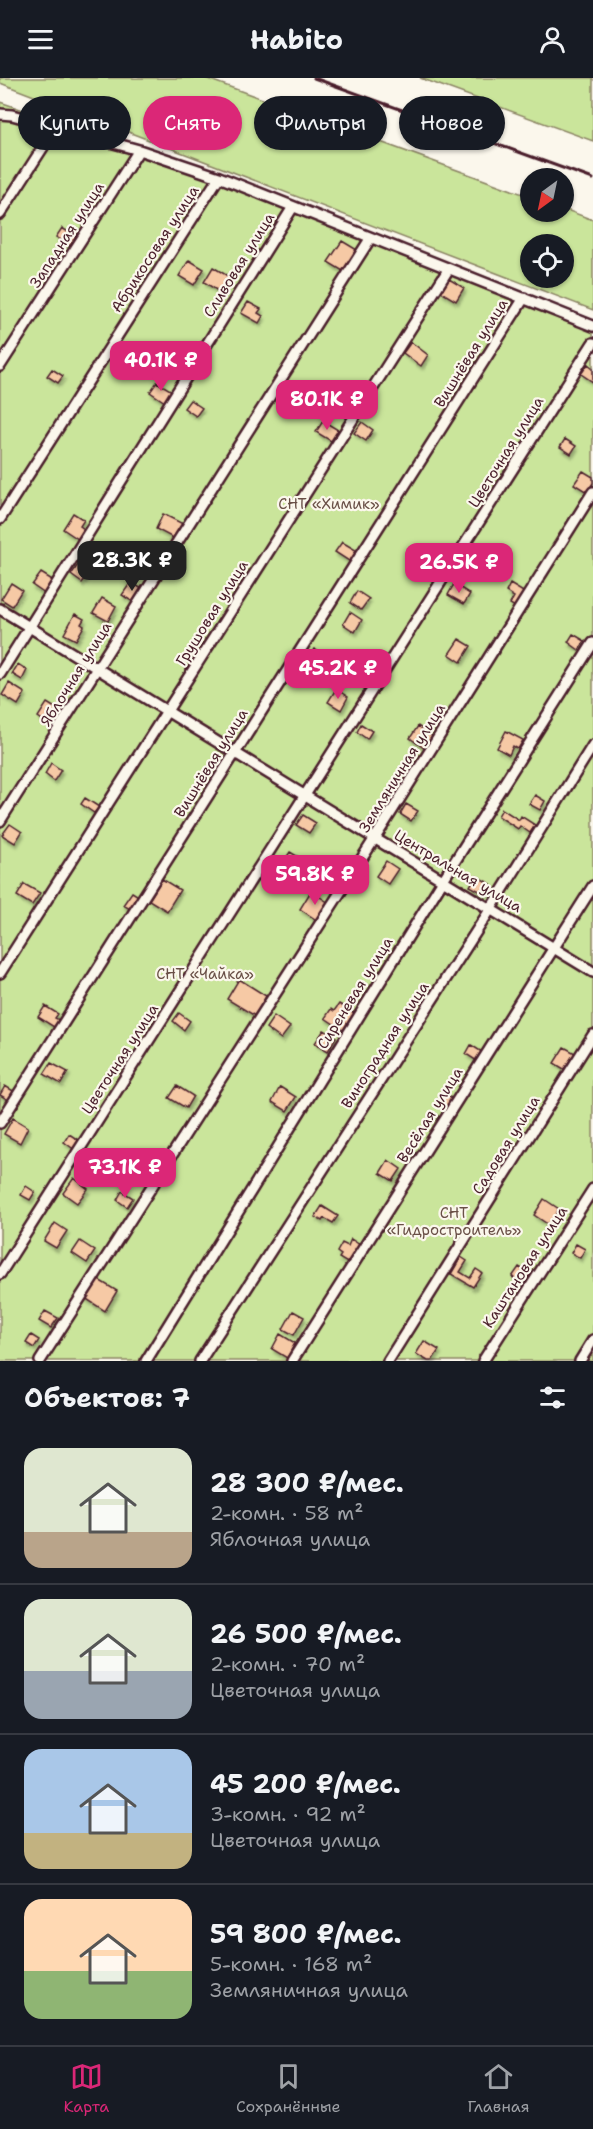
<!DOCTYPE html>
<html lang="ru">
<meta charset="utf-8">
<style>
body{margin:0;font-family:"Shantell Sans",sans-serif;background:#20242c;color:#f1f3f6;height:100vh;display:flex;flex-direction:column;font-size:22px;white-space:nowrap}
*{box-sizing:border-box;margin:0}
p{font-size:20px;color:#9ea1a6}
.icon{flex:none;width:33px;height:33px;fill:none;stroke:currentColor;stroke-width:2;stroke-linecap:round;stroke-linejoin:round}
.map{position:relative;height:1283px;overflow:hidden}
.details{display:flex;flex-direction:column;background:#171b24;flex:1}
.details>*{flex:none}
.guide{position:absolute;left:18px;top:18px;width:558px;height:54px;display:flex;gap:12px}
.needle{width:39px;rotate:213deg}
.tools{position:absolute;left:520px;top:90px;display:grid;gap:12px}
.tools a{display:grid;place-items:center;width:54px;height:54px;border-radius:50%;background:#171b24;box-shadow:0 2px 4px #0004;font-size:30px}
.price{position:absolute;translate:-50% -51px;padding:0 14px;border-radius:12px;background:#db2777;color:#fff;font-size:20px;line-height:39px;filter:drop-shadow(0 2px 3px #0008)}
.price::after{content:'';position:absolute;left:50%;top:36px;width:18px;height:14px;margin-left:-9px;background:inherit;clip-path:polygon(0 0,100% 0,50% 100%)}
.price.selected{background:#222;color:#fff}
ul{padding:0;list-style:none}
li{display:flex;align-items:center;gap:18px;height:150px;padding:0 24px}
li+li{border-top:2px solid #363941}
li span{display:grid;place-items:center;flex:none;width:168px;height:120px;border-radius:18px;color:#555}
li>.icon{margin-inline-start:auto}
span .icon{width:72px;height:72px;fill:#fffc;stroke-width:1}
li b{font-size:26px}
h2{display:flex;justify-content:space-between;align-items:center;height:72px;padding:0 24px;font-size:26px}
.chip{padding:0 21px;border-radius:27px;background:#171b24;box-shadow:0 2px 4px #0004;font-size:21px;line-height:54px}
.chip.selected{background:#db2777;color:#fff}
header{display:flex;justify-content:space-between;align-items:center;height:78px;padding:0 24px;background:#171b24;font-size:27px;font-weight:700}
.tabs{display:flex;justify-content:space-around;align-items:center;height:84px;border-top:2px solid #363941;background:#171b24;font-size:16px;color:#9ea1a6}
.tabs a{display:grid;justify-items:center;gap:3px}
.tabs .selected{color:#db2777}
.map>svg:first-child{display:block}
.green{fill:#cae59b;stroke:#8a8263;stroke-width:1.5;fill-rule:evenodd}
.building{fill:#f6c9a5;stroke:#4a1f2b;stroke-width:1.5;filter:url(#shadow)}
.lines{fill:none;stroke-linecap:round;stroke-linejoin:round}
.street-casing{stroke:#4a1f2b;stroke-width:14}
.street{stroke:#fbf7ec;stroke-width:9}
.rail{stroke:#4a1f2b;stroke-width:3}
.labels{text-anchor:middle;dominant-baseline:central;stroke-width:4.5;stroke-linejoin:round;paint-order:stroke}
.street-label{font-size:15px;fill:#4a1f2b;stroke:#fbf7ec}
.park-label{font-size:15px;fill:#6a5047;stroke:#fbf7ec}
</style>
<header><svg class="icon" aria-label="menu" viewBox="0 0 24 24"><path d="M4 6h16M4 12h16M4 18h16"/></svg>Habito<svg class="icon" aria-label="person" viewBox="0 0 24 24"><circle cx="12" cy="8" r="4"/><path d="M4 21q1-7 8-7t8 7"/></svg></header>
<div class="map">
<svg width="593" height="1283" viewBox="0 0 593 1283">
<defs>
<filter id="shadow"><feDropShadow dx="2" dy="3.5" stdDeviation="1.5" flood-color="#0004"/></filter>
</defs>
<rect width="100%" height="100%" fill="#fbf7ec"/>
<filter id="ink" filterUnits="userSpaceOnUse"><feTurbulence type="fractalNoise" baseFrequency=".0167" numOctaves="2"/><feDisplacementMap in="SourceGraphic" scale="12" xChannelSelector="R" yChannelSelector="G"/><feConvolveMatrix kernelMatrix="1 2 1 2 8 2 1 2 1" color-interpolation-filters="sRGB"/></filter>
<g filter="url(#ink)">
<path class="green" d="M0,0h205l326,119v15h33v-3l29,11v90l-593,-227zM531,166h33v34h-33z
M420,0h173v63z
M0,24l219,75 374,149v1035h-593z"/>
<path class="building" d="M62,150l14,9 -6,9 -14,-9z
M342,163l15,9 -14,21 -15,-9z
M189,182l15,9 -10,16 -15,-9z
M213,189l18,11 -10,15 -17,-11z
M449,201l15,9 -8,13 -15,-9z
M248,224l13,7 -3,4 5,3 -4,7 -18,-10z
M411,264l17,13 -7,11 -18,-13z
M588,286l5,4v14l-12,-8z
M52,291l11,7 -5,7 -11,-7z
M157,304l15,9 -7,11 -15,-10z
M190,322l12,8 -6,8 -12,-8z
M323,343l15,9 -7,11 -15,-9z
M362,344l11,8 -7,11 -12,-8z
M565,361l11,7 -5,8 -11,-7z
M583,393l10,6v6l-6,9 -13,-8z
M73,435l11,7 -4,6 4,3 -6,10 -15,-10z
M163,436l20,10 -8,15 -19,-10z
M342,464l17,10 -7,11 -17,-11z
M82,481l12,7 -12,17 -11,-8z
M41,495l13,8 -9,13 -13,-9z
M131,504l11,7 -9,13 -11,-7z
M11,505l11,7 -10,16 -11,-7z
M454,506l16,10 -6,10 -16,-9z
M510,506l15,9 -8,15 -7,-4 4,-7 -8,-5z
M357,513l12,8 -8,11 -11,-7z
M102,520l14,8 -8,15 -15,-8z
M350,534l12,8 -7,12 -12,-8z
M75,536l9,5 -3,5 3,2 -8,14 -12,-6z
M573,556l12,7 -6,9 -11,-8z
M459,561l12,7 -10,16 -12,-8z
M314,571l13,8 -4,6 10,6 -6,8 -22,-14z
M18,586l9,6 -5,10 -10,-6z
M9,605l16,10 -7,12 -16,-10z
M336,611l12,8 -7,13 -13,-8z
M47,625l18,11 -6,10 -3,-2 -3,5 -15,-10z
M361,646l11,7 -5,8 -10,-7z
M418,648l15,11 -8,12 -15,-11z
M506,653l17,9 -5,9 -5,-3 -4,9 -12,-7z
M51,685l10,7 -7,11 -9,-7z
M535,717l10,6 -5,9 -11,-6z
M85,720l14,9 -5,6 -13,-9z
M406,726l12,7 -7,10 -11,-7z
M502,731l17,11 2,-4 14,9 -5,8 -10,-7 -2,3 -20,-13z
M303,737l13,8 -7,10 -13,-8z
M10,746l12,8 -7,11 -13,-8z
M290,774l15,9 -8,12 -15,-9z
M386,783l12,8 -10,15 -12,-8z
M476,798l15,8 -6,10 -15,-8z
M162,801l18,11 -13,21 -18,-11z
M24,806l16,9 -8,12 -15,-9z
M311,813l18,12 -11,18 -18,-12z
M132,814l8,5 -8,13 -9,-5z
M239,901l27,17 -11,20 -28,-17z
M339,926l15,9 -11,17 -18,-12 6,-9 3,2z
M45,928l13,8 -3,4 4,2 -5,7 -16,-10z
M179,935l11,8 -6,9 -11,-9z
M274,938l16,11 -9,12 -15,-11z
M324,952l12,7 -8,14 -13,-8z
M471,967l11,7 -5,9 -11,-7z
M564,969l11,6 -11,16 -10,-6z
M51,985l17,9 -7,12 -17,-10z
M5,1008l10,6 -5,9 -10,-6z
M177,1008l16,10 -7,12 -17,-10z
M280,1009l16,10 -9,14 -15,-9z
M443,1015l10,6 -6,9 -10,-7z
M13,1040l15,9 -8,16 -16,-9z
M69,1056l11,7 -5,9 -11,-8z
M388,1082l13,9 -8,12 -13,-8z
M74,1100l14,11 -11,14 -14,-10z
M26,1108l9,6 -5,8 -9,-5z
M122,1113l11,7 -6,9 -10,-7z
M544,1121l15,10 -10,16 -15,-10z
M322,1128l16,10 -5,7 -9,-5 -2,3 -7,-4z
M55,1145l12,8 -11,17 -12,-7z
M351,1161l9,6 -11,19 -10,-6 2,-3 -4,-3 5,-9 6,3z
M80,1163l15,10 -8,12 -15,-10z
M576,1166l9,5 -5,9 -9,-5z
M461,1179l6,4 -7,11 10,6 6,-9 6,4 -9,14 -22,-13z
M519,1189l11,7 -7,10 -11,-7z
M97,1201l20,12 -12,20 -20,-13z
M45,1233l13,7 -7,10 -12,-7z
M293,1233l11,6 -10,18 -11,-6z
M280,1256l15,9 -8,15 -15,-9z
M31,1257l8,5 -5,8 -8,-5z
M424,1263l15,9 -7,11h-4l-12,-7z"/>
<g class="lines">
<defs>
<path id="street" d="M0,36l12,1 127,35 80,27 374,149
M0,136l56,-87
M0,288l139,-216
M0,441l219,-342
M0,531l593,363
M0,596l293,-467
M0,743l370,-582
M0,895l448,-703
M0,1045l524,-825
M0,1196l593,-931
M40,1283l335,-523 218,-346
M146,1283l297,-481 150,-237
M200,1283l290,-451 103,-165
M292,1283l301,-475
M388,1283l205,-326
M483,1283l110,-172
M580,1283l13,-21"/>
</defs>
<use href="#street" class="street-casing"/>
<use href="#street" class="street"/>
<path class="rail" d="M314,0l279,101"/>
</g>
</g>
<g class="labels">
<g class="street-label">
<text transform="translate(67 157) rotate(-57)">Западная улица</text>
<text transform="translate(155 171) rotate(-57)">Абрикосовая улица</text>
<text transform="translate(239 187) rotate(-58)">Сливовая улица</text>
<text transform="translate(471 275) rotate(-58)">Вишнёвая улица</text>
<text transform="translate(506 374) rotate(-58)">Цветочная улица</text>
<text transform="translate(212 535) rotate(-58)">Грушовая улица</text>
<text transform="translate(76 596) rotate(-58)">Яблочная улица</text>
<text transform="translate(211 685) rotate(-58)">Вишнёвая улица</text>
<text transform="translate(402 690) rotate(-58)">Земляничная улица</text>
<text transform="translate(458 793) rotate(31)">Центральная улица</text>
<text transform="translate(355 915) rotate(-58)">Сиреневая улица</text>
<text transform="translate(385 967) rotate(-57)">Виноградная улица</text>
<text transform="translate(120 981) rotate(-57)">Цветочная улица</text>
<text transform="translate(430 1037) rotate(-58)">Весёлая улица</text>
<text transform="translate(506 1067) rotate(-58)">Садовая улица</text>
<text transform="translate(525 1189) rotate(-57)">Каштановая улица</text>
</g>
<g class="park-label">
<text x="329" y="426">СНТ «Химик»</text>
<text x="205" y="896">СНТ «Чайка»</text>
<text x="454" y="1135">СНТ<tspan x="454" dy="17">«Гидростроитель»</tspan></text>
</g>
</g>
</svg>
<div class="tools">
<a><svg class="needle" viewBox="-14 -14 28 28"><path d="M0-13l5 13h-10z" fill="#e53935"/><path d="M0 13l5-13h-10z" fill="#9ea1a6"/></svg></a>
<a><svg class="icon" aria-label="locate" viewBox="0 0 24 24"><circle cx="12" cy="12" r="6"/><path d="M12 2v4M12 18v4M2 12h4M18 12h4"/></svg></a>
</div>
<b class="price" style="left:161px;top:314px">40.1K ₽</b>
<b class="price" style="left:327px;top:353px">80.1K ₽</b>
<b class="price selected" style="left:132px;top:514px">28.3K ₽</b>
<b class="price" style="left:459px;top:516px">26.5K ₽</b>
<b class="price" style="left:338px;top:622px">45.2K ₽</b>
<b class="price" style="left:315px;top:828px">59.8K ₽</b>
<b class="price" style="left:125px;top:1121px">73.1K ₽</b>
<div class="guide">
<a class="chip">Купить</a>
<a class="chip selected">Снять</a>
<a class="chip">Фильтры</a>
<a class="chip">Новое</a>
</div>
</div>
<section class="details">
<h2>Объектов: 7<svg class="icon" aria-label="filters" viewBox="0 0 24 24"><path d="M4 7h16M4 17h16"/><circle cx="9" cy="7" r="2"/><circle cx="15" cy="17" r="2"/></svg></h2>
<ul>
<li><span style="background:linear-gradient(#dfe7d0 70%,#b9a48a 0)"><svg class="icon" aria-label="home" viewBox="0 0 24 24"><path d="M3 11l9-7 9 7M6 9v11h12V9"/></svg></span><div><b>28 300 ₽/мес.</b><p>2-комн. · 58 m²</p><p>Яблочная улица</p></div></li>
<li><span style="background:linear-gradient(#dfe7d0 60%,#9aa5b1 0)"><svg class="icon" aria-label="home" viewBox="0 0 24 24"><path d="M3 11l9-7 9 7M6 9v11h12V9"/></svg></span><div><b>26 500 ₽/мес.</b><p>2-комн. · 70 m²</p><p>Цветочная улица</p></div></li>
<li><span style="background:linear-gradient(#a9c7e8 70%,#c2b280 0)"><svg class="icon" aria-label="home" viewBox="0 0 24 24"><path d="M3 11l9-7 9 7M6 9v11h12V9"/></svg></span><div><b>45 200 ₽/мес.</b><p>3-комн. · 92 m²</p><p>Цветочная улица</p></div></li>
<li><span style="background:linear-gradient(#ffd9b3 60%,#8fb573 0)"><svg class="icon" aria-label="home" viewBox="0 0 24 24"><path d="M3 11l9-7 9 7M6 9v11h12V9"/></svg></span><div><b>59 800 ₽/мес.</b><p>5-комн. · 168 m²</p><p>Земляничная улица</p></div></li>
</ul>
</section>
<nav class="tabs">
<a class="selected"><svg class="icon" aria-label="map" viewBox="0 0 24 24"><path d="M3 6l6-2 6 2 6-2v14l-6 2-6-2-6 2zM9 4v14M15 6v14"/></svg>Карта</a>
<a><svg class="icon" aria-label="saved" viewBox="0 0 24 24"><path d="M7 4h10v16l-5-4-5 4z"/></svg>Сохранённые</a>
<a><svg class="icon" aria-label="home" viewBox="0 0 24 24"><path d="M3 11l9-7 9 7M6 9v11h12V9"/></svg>Главная</a>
</nav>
